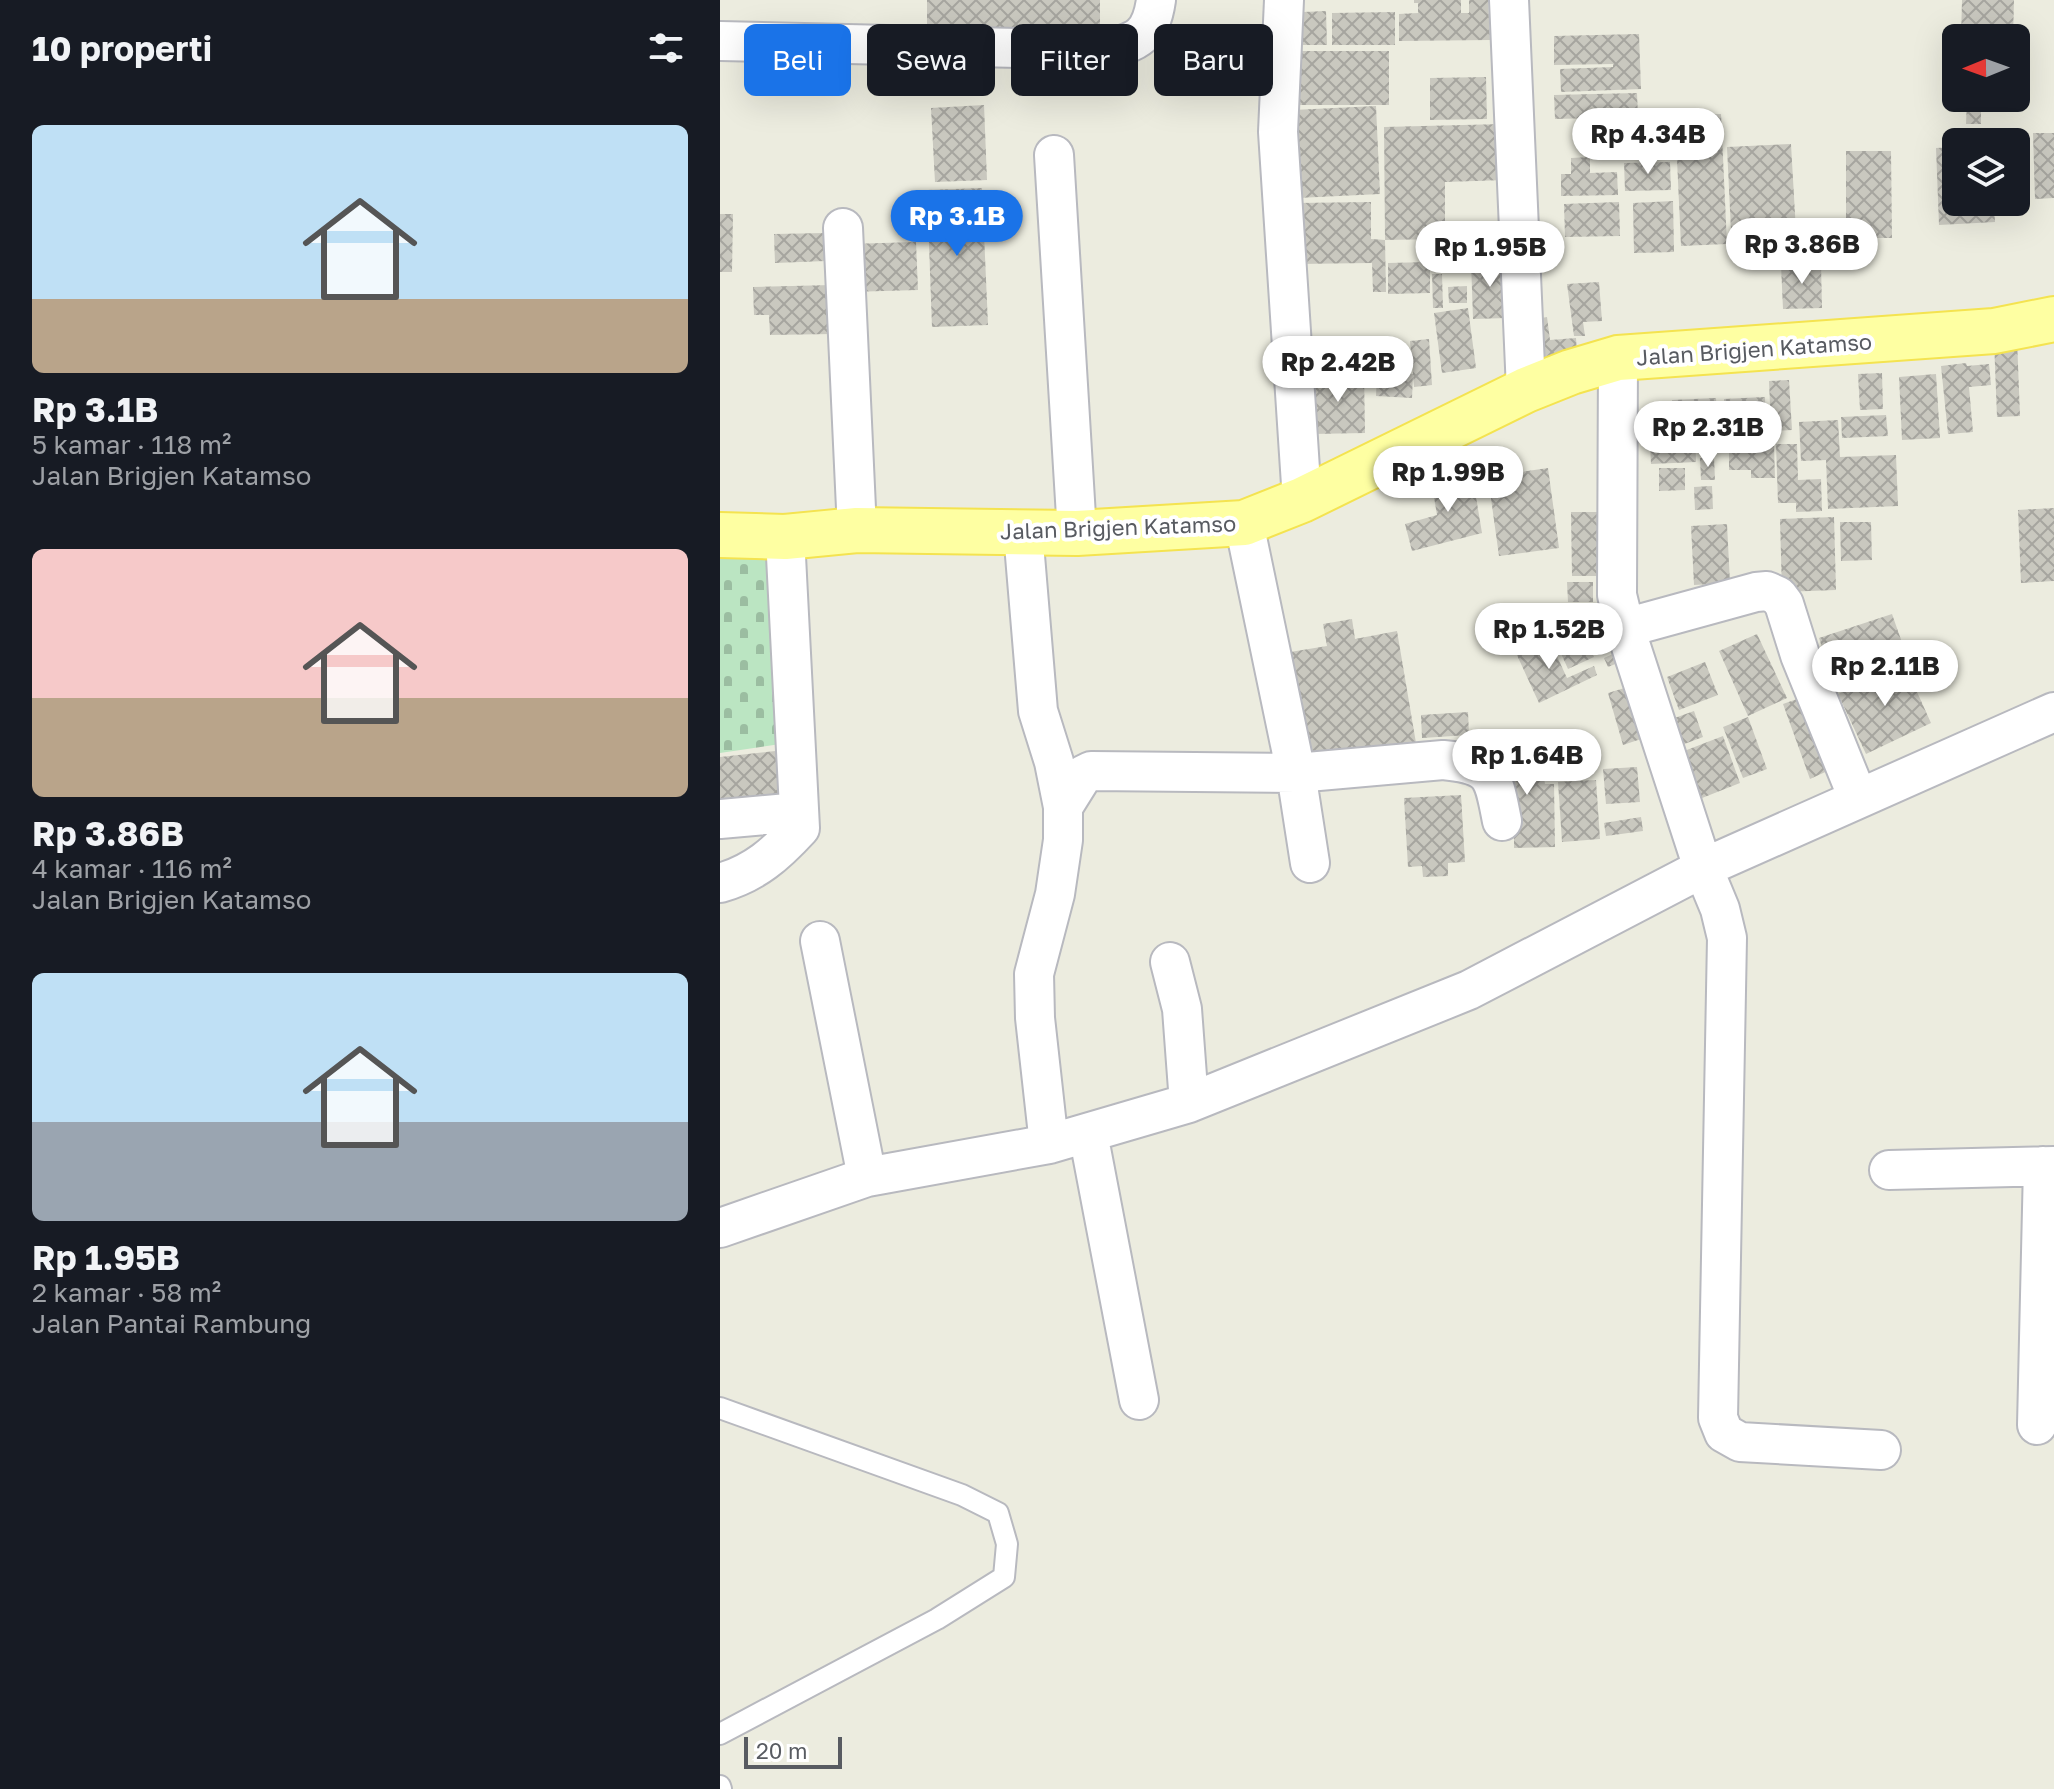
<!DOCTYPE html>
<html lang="id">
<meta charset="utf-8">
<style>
body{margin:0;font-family:"Golos Text",sans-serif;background:#242831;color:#f1f3f6;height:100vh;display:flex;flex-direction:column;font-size:30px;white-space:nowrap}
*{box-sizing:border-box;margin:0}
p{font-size:26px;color:#9ea1a6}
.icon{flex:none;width:44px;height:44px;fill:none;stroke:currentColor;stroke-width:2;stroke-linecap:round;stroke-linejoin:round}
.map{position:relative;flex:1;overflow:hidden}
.sheet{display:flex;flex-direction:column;background:#171b24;width:720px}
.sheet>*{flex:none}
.top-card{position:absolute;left:24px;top:24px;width:760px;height:72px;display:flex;gap:16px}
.needle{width:52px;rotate:269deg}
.fabs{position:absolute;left:1222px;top:24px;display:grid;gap:16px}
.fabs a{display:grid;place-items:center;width:88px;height:88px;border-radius:12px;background:#171b24;box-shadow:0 8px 32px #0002;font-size:40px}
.scale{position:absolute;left:24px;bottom:20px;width:98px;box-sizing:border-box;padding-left:8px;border:4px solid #585b61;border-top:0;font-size:22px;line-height:28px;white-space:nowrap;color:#585b61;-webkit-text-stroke:6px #fff;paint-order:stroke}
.price{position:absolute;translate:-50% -68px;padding:0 18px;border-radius:28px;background:#fff;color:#222;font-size:26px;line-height:52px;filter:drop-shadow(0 2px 4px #0008)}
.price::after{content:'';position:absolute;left:50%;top:48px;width:24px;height:18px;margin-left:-12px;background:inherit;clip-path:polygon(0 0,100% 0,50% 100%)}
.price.current{background:#1a73e8;color:#fff}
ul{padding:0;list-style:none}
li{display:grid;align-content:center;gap:16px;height:424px;padding:0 32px}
li span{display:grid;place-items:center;height:248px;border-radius:12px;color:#555}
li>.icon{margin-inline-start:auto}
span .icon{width:144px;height:144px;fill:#fffc;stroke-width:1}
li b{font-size:34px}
h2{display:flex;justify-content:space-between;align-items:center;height:96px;padding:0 32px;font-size:34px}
.tag{padding:0 28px;border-radius:12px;background:#171b24;box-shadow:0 8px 32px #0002;font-size:28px;line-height:72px}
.tag.current{background:#1a73e8;color:#fff}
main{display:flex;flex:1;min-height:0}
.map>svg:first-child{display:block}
.cemetery{fill:url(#cemetery-stones)}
.building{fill:url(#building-cross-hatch)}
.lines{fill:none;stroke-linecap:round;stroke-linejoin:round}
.service-casing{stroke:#b8b9bf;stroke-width:24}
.minor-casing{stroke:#b8b9bf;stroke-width:42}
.primary-casing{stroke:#f4e350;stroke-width:48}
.service{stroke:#fff;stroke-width:20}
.minor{stroke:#fff;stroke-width:38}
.primary{stroke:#feffa2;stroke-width:44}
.labels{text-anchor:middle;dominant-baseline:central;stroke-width:8;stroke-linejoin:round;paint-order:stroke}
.street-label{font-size:22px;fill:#585b61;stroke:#fff}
</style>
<main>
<section class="sheet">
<h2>10 properti<svg class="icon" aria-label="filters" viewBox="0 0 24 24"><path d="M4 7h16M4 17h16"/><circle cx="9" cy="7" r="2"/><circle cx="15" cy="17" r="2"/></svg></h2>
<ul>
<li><span style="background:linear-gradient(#bfe0f5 70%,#b9a48a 0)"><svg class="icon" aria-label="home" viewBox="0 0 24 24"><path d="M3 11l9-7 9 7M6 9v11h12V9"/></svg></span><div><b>Rp 3.1B</b><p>5 kamar · 118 m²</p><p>Jalan Brigjen Katamso</p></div></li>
<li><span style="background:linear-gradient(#f6c9c9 60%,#b9a48a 0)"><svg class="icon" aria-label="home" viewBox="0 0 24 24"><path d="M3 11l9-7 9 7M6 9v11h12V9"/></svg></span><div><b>Rp 3.86B</b><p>4 kamar · 116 m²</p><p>Jalan Brigjen Katamso</p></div></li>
<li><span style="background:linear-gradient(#bfe0f5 60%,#9aa5b1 0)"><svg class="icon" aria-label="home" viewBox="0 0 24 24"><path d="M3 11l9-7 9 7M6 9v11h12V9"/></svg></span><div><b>Rp 1.95B</b><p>2 kamar · 58 m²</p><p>Jalan Pantai Rambung</p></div></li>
</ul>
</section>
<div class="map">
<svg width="1334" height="1789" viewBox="0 0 1334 1789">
<defs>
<pattern id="cemetery-stones" width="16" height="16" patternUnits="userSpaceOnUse" patternTransform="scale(2)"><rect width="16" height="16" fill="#bbe5c2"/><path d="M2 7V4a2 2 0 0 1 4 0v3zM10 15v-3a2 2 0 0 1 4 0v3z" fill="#9bbda1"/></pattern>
<pattern id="building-cross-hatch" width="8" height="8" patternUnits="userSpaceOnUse" patternTransform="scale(2)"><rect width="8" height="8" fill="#c9c8bf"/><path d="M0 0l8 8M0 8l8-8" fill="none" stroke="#a6a59f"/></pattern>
</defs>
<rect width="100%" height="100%" fill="#ececdf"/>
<path class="cemetery" d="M50,533l17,210 -67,10v-217z"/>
<path class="building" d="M207,0h173v30l-173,1z
M694,0h47v13h8v-13h19l2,40 -91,1v-27l19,-1v-10h-4z
M1242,0h52l-1,38h-52z
M606,11l1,34h-24v-33z
M675,12v33h-63v-32z
M919,34l2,55 -80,3 -1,-23 53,-2v-3l-59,1v-29z
M574,51h95v54h-95z
M766,77l1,42 -57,1v-42z
M917,93l1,24 -83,2 -1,-24z
M1262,98h29v7h-30v19h-15l1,-24 15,1z
M264,105l3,75 -52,2 -4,-74z
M656,106l4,88 -82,4 -5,-88z
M1001,114l6,130 -46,2 -6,-130z
M783,124l2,56 -60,2v57l-60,1 1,52h-13l-1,-29 -74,1 -1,-61 74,-1v37l14,1 -1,-113z
M1313,133h21v65l-19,1z
M1071,144l6,105 -65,3 -5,-105z
M1236,147v55h38l1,20 -56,3 -3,-77z
M1126,151h45l1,87h-46z
M870,157v16l27,-1 1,23 -57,1v-22h10v-16z
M950,162l1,28 -46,1 -1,-28z
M262,188l6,137 -56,2 -5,-137z
M953,201l1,51 -40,1 -1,-50z
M899,202l1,34 -55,1 -1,-33z
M0,214h13l-1,58h-12z
M105,233l1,28 -51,2 -1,-29z
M196,242l2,48 -69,2 -1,-48z
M787,260l1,58 -35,1 -2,-58z
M710,262v31l-42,1v-31z
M1101,264l1,44 -39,1 -2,-44z
M712,274h10l1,34h-10z
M879,282l3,39 -19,1 2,14h-11l-7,-52z
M112,285l1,49 -63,1 -1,-20h-15l-1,-28z
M747,286v17h-18l-1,-16z
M748,308l8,60 -34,5 -8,-60z
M827,317l3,23 26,-2 1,16 -40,11 -6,-45z
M709,339l3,46 -18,2 -1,-11 -1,22 -36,-2 1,-24 36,2 -3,-33z
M1297,339l3,77 -23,1 -3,-77z
M645,341l2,23 -63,5 -2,-23z
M1246,363l1,3 22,-2 2,21 -22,2 4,45 -25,2 -7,-68z
M644,373l1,60 -53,1 -1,-60z
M1162,373l1,36 -23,1 -2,-36z
M1216,374l4,64 -38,2 -3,-63z
M1069,380l3,50 -21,1 -2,-50z
M1045,397l1,39 -41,2 -1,-39z
M996,398l2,33 -23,1 1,30 -45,2 -2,-39 24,-2 -1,-23z
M1166,415l2,21 -46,2 -1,-21z
M1118,420l2,37 56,-2 2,51 -70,3 -2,-49 -25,1 -2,-39z
M1056,444h21l1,36 23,-1 1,32 -26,1v-9h-18z
M1054,446l1,32h-24v-8h-22v-23z
M994,457l1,23h-14l-1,-22z
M828,468l11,80 -60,8 -11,-79z
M939,468h26v22l-26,1z
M752,473l10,60 -70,18 -7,-27 32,-9 -6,-36z
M992,486l1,23 -18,1 -1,-23z
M1334,508v73l-33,2 -3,-73z
M851,512h43v78h-17v-14h-25z
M1114,517l2,73 -54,2 -2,-73z
M1120,522h31l1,38 -31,1z
M1007,524l3,59 -36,2 -3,-59z
M847,582h26v20h-25z
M890,603l17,40 -29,12 -17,-39z
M1172,614l14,40 -74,24 -13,-40z
M632,619l3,20 42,-8 19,112 -113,19 -19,-109 43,-7 -4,-22z
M861,626l13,31 -26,12 -14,-31z
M1037,634l30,64 -39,18 -29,-65z
M829,639l18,39 27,-12 3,9 -58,28 -23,-50z
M906,648l4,10 -22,9 -4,-9z
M985,662l13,33 -39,15 -12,-33z
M1184,663l27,60 -65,31 -28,-60z
M921,683l15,51 -33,11 -15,-52z
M1088,695l26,73 -24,11 -27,-75z
M974,711l9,26 -24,9 -10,-26z
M748,712l1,23 -47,3 -1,-23z
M1028,717l19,52 -24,9 -20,-51z
M1003,736l17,47 -43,17 -18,-47z
M818,743l7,41h9l1,63 -41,1v-25l-8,2 -12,-74z
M64,750l6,55 -70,8v-56z
M917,767l3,35 -34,2 -3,-35z
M876,780l4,59 -38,3 -4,-60z
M741,795l4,67 -17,1v13l-25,1 -1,-11 -14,1 -4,-69z
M921,817l2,14 -37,5 -2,-13z"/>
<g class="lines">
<defs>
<path id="service" d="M0,1408l242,87 36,18 9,31 -3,33 -67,42 -217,115
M0,1786l1,3"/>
<path id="minor" d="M564,0l-6,132 24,368
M789,0l17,390
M0,41l384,9c34,-8 47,-14 52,-50
M334,155l23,378
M123,228l14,302
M898,358l-1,237 8,33 78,240 17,41 7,29 -9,480 6,15 16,9 141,8
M524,523l52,250 147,-13c51,5 50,16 59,61
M303,532l15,179 16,51 9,45v33l-8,54 -21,80 1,44 14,126
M905,628l131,-36 11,-1 11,5 6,8 16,51 58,143
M343,807l20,-32 8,-4 205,2 14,90
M0,819l79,-7
M0,883c35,-10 56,-29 80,-55l-15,-291
M469,1103l280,-113 234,-122 351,-156
M368,1133l51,267
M1169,1170l165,-4
M147,1177l182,-33 140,-41 -7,-94 -12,-47
M0,1228l147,-51 -47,-236
M1317,1425l6,-259"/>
<path id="primary" d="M0,535l65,2 72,-7 220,3 167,-10 58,-23 224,-110 45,-18 47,-14 376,-27 60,-12"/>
</defs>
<use href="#service" class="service-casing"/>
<use href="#minor" class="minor-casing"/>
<use href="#primary" class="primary-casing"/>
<use href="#service" class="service"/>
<use href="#minor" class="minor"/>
<use href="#primary" class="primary"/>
</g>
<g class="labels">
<g class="street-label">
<text transform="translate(1034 349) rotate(-4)">Jalan Brigjen Katamso</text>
<text transform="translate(398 527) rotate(-2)">Jalan Brigjen Katamso</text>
</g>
</g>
</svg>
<div class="fabs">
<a><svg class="needle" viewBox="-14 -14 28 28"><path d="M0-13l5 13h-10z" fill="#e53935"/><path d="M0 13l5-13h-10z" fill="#9ea1a6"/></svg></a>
<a><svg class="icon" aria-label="layers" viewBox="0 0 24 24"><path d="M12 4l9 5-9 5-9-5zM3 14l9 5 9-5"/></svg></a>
</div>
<div class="scale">20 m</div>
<b class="price" style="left:928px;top:176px">Rp 4.34B</b>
<b class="price current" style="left:237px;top:258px">Rp 3.1B</b>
<b class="price" style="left:1082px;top:286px">Rp 3.86B</b>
<b class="price" style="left:770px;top:289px">Rp 1.95B</b>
<b class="price" style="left:618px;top:404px">Rp 2.42B</b>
<b class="price" style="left:988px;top:469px">Rp 2.31B</b>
<b class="price" style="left:728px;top:514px">Rp 1.99B</b>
<b class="price" style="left:829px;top:671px">Rp 1.52B</b>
<b class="price" style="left:1165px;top:708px">Rp 2.11B</b>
<b class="price" style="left:807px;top:797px">Rp 1.64B</b>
<div class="top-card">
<a class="tag current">Beli</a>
<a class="tag">Sewa</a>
<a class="tag">Filter</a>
<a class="tag">Baru</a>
</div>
</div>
</main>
